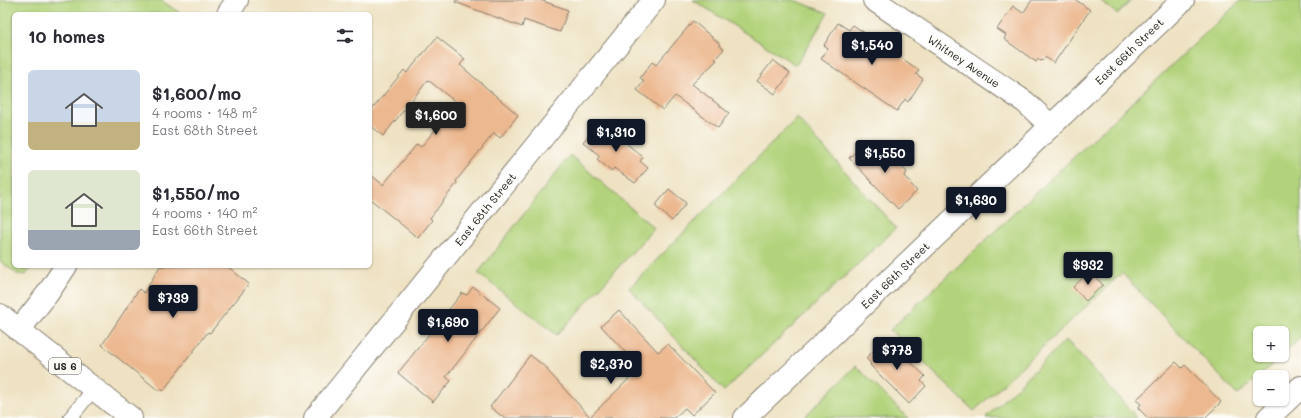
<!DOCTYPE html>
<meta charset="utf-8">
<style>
body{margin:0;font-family:Mali,sans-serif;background:#f7f7f7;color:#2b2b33;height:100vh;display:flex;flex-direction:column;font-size:15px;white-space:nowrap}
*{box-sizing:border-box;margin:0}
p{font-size:13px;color:#7c7c81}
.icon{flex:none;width:22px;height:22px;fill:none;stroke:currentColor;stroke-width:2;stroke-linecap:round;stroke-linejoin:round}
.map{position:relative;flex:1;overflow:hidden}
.sheet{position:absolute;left:12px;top:12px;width:360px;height:256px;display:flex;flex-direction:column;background:#fff;border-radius:6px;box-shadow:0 1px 3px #0004}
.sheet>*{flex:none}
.controls{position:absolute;left:1253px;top:326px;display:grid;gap:8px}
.controls a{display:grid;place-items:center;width:36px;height:36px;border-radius:6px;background:#fff;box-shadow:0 1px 3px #0004;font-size:20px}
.price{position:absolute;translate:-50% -34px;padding:0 9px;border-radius:4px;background:#111827;color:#fff;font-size:13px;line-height:26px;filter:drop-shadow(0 1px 2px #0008)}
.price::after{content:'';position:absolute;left:50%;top:24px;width:12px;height:9px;margin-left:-6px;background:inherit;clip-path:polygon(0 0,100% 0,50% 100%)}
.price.current{background:#222;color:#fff}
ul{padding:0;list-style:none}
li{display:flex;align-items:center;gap:12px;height:100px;padding:0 16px}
li span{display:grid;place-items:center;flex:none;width:112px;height:80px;border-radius:6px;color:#555}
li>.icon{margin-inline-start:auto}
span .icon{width:48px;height:48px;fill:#fffc;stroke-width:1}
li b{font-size:17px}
h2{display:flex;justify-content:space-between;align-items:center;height:48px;padding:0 16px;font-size:17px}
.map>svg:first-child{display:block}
.green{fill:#b2d37b;stroke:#67784c}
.building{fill:#ecb88f}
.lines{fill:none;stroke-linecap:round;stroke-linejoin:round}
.lane-casing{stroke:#857f6f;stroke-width:15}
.street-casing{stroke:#857f6f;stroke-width:24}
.secondary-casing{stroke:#857f6f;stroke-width:24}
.primary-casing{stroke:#857f6f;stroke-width:24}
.lane{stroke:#fff;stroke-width:13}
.street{stroke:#fff;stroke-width:22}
.secondary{stroke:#fff;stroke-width:22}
.primary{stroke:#fff;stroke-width:22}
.labels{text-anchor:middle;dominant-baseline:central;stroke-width:3;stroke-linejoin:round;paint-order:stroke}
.shield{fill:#fdfcf7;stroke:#605f5e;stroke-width:1}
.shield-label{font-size:10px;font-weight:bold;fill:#1c1c1c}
.street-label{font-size:11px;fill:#1c1c1c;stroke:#fdfcf7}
</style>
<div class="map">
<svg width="1301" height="418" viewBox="0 0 1301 418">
<rect width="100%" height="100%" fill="#fdfcf7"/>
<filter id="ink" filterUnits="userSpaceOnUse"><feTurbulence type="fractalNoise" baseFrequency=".025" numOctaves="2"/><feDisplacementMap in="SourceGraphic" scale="8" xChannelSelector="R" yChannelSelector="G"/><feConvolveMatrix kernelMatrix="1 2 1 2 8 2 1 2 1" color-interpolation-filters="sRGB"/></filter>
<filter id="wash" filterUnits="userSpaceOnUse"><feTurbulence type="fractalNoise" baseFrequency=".012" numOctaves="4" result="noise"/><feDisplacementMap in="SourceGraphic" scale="16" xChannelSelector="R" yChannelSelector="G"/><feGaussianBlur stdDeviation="0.9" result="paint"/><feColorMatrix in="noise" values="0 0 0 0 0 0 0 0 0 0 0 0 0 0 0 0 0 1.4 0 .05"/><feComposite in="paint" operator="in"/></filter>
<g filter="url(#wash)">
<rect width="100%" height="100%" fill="#eee2c2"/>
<path class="green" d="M0,0h160l22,14h-168v252h18l-6,9 -9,-1 -17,-13z
M693,0h101l34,13 -32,52z
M1100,0h32l-15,14z
M1241,0h60v337l-19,18v-22h-22v22h22l-44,40 -116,-122 -148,138 -84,-81z
M797,118l99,110 -172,163 -95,-103z
M570,155l84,73 -97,107 -79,-62z
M1066,340l71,78h-152z
M856,366l52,52h-105z"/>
<g id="blocks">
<path class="building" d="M456,0h84l28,10 -8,22 -36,-12 -2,7 -67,-25z
M1032,0h44l14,10 -36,53 -9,-6 -4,4 -3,-2 -2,3 -32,-23 2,-4 -9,-6 16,-23 10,7z
M693,21l27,23 -1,1 5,4 -9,10 2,1 -25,24 37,29 -11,15 -43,-32 -12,14 -26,-20 7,-9 -4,-3 12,-16 4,3z
M838,23l11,7 4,-5 66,45 -3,4 7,5 -15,23 -3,-3 -8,12 -76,-52 7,-11 -4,-3z
M437,37l28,22 -5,6 58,50 -18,23 -6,-5 -38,48 1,2 -27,35 2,2 -14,18 -48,-39v-25l13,11 34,-41 4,3 36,-44 -29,-23 -45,56 -13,-10v-14l34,-42 3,3z
M773,60l17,13 -15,21 -18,-13z
M600,122l43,35 -3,4 8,7 -13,15 -21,-15 -2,3 -15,-12 3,-3 -17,-14z
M864,144l8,8 9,-7 26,27 -3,4 13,15 -19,18 -49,-51z
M669,189l17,14 -14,18 -17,-15z
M160,266h67l22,18 -39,49 -2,-1 -45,59 -2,-2 -2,2 -57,-46 37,-56 5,4z
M1090,271l13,14 -17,16 -13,-14z
M473,287l27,21 -54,69 5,4 -18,21 -35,-29 64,-80 5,2z
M619,310l39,42 10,-8 47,49 -23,22 -7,-7 -11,10h-170l-14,-11 40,-52 18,14 -1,1 43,47 50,-49 -39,-42z
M886,338l39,38 -4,5 5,5 -17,18 -39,-39 1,-1 -5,-6z
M1176,362l6,6 3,-3 36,37 -16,16h-57l-10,-10 3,-4 -5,-4z"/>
</g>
</g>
<g filter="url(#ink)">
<use href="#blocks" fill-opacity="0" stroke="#857f6f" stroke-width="1"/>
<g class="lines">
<defs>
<path id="lane" d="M70,418l24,-29"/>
<path id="street" d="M874,0l151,102 26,24
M228,14l9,-14
M19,330l29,-37 18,-27
M315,418l339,-418
M745,418l438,-418"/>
<path id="secondary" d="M1268,418l33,-31"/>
<path id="primary" d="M0,315l131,103"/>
</defs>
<use href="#lane" class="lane-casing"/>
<use href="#street" class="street-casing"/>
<use href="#secondary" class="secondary-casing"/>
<use href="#primary" class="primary-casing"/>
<use href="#lane" class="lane"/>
<use href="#street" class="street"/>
<use href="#secondary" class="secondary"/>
<use href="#primary" class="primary"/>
</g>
</g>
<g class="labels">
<rect class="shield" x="49" y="358" width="32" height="16" rx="3"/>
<g class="shield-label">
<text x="65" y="366">US 6</text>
</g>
<g class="street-label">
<text transform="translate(1129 51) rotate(-44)">East 66th Street</text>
<text transform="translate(964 61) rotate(34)">Whitney Avenue</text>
<text transform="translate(485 209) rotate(-51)">East 68th Street</text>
<text transform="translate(895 275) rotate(-44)">East 66th Street</text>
</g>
</g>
</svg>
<div class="controls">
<a>+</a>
<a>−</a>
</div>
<b class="price" style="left:872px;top:66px">$1,540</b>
<b class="price current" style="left:436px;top:136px">$1,600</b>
<b class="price" style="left:616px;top:153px">$1,310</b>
<b class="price" style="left:885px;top:174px">$1,550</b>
<b class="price" style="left:976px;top:221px">$1,630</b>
<b class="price" style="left:1088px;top:286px">$932</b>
<b class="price" style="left:173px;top:319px">$739</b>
<b class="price" style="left:448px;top:343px">$1,690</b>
<b class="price" style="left:897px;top:371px">$778</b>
<b class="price" style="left:611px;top:385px">$2,370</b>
<section class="sheet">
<h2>10 homes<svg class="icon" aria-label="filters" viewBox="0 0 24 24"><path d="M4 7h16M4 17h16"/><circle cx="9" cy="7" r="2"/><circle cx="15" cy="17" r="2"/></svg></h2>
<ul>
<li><span style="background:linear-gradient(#c9d6e8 65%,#c2b280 0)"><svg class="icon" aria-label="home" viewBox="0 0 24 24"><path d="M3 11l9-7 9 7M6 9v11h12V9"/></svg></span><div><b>$1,600/mo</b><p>4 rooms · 148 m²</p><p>East 68th Street</p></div></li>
<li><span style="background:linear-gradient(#dfe7d0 75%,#9aa5b1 0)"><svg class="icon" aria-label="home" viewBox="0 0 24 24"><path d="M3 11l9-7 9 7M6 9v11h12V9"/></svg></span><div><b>$1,550/mo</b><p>4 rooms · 140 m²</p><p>East 66th Street</p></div></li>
</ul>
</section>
</div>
